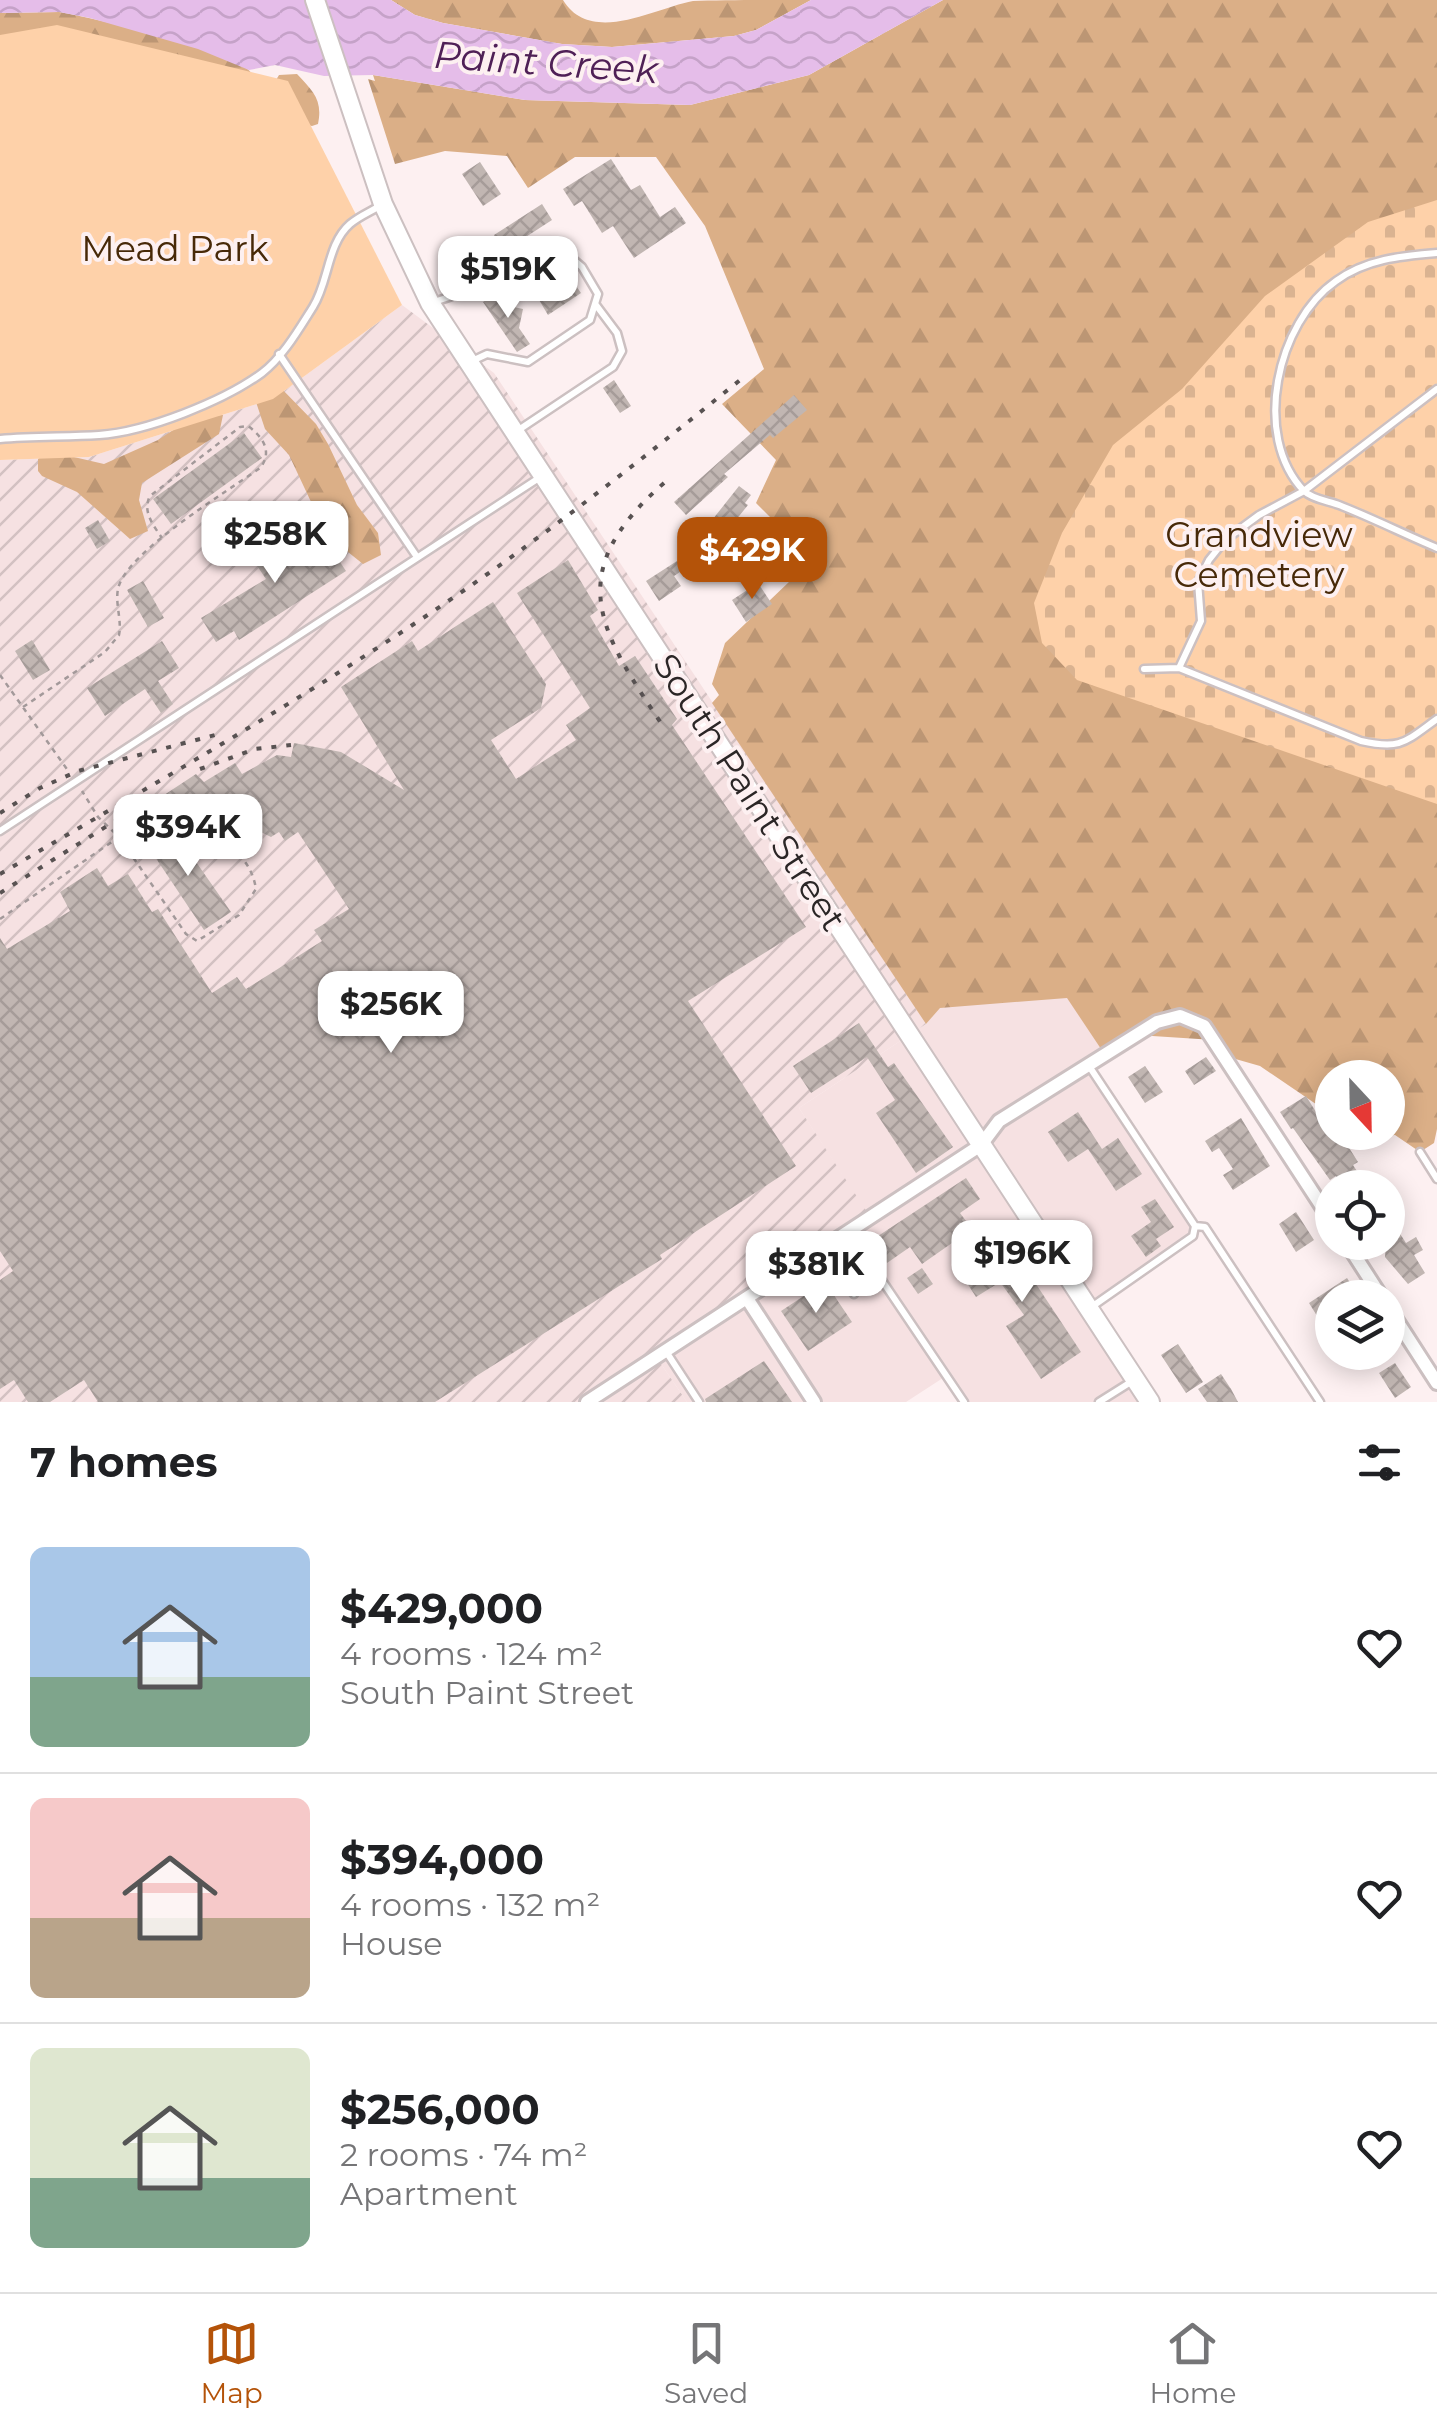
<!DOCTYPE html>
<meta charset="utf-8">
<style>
body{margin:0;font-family:Montserrat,sans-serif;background:#f2f2f2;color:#202124;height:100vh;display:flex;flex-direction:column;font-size:38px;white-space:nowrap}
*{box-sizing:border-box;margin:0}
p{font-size:32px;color:#757577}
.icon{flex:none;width:55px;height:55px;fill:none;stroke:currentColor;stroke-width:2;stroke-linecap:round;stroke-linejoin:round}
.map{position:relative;height:1402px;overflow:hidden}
.sheet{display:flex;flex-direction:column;background:#fff;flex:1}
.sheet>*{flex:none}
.needle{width:65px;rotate:158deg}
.tools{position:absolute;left:1315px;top:1060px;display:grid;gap:20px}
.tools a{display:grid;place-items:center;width:90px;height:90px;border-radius:50%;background:#fff;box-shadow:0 5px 25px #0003;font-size:50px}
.price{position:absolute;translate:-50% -85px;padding:0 22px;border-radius:20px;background:#fff;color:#222;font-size:32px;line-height:65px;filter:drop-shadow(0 2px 5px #0008)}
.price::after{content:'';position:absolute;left:50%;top:60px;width:30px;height:22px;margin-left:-15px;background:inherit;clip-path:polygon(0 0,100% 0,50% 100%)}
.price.selected{background:#b45309;color:#fff}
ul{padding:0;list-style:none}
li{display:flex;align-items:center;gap:30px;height:250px;padding:0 30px}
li+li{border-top:2px solid #e0e0e0}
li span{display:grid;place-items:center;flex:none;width:280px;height:200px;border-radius:15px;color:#555}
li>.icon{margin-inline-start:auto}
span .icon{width:120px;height:120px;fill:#fffc;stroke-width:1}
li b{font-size:42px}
h2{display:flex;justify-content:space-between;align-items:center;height:120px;padding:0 30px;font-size:42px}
.tabs{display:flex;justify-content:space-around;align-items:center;height:140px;border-top:2px solid #e0e0e0;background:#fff;font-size:28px;color:#757577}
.tabs a{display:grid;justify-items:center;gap:5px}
.tabs .selected{color:#b45309}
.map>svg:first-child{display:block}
.built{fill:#f6e1e2}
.industrial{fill:url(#industrial-furrows)}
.forest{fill:url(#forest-firs)}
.cemetery{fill:url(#cemetery-stones)}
.park{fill:#fed1a9}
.water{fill:url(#water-waves)}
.building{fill:url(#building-cross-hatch)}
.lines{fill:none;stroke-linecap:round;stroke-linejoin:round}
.lane-casing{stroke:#ccc0c1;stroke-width:11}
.street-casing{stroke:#ccc0c1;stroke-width:18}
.secondary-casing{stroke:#ccc0c1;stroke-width:22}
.path{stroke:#a3999a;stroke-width:2.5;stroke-dasharray:5 5;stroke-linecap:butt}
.lane{stroke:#fff;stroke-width:6}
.street{stroke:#fff;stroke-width:12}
.secondary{stroke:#fff;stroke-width:18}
.rail{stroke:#585252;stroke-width:4;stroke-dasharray:5 10;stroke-linecap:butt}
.labels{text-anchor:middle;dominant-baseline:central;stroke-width:8;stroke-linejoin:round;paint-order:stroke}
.park-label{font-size:35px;fill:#472908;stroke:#fdf0f1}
.street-label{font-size:35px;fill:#2b2626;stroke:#fdf0f1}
.water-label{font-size:38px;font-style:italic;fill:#4f2056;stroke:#fdf0f1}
</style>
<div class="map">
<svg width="1437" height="1402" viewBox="0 0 1437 1402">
<defs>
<pattern id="industrial-furrows" width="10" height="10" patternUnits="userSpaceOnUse" patternTransform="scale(2.5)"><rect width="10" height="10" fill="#f6e1e2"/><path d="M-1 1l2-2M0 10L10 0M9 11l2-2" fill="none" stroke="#d3c1c2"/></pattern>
<pattern id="forest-firs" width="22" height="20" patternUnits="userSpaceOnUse" patternTransform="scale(2.5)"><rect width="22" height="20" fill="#dbaf87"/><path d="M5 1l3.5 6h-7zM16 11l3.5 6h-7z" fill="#bc9674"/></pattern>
<pattern id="cemetery-stones" width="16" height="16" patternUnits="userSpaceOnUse" patternTransform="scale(2.5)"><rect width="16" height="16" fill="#fed1a9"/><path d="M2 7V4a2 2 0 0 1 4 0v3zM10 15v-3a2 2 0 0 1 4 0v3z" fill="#dab391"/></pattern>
<pattern id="water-waves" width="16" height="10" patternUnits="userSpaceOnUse" patternTransform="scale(2.5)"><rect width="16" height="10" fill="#e5bde9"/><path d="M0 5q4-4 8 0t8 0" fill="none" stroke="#c5a2c8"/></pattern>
<pattern id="building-cross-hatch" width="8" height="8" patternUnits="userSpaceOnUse" patternTransform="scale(2.5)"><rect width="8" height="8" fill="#c1b6b2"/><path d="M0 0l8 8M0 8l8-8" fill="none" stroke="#a69c99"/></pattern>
</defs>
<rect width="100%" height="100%" fill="#fdf0f1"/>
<path class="built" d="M970,972l95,22 40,61 -16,10 106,161 -2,10 -104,73 61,93h-186l-18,-26 -40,26h-219l-30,-44 213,-140 -71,-110 127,-84z"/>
<path class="industrial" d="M402,305l92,68 432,651 -127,84 72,110 -214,140 30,44h-687v-942l89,-3 184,-58z"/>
<path class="forest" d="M391,0h172c28,46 92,8 130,1 29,-1 86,-1 118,-1l-55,30 -22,6 -122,11 -50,-3 -119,-21 -28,-8z
M943,0h494v1129l-3,14 -14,9 -25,-17 -29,3 -8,-5 30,-1v-54h-56v37l-72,-49 -35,-10 -11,-16 -77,-5 -32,20 -38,-57 -127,10 -14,16 -214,-321 7,-8 -7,-11 13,-41 65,-62 -11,-55 -23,-23 20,-43 -54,-56 42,-35 -59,-143 -49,-69h-81l-47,31 -21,-32 -62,-5 -50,13 -27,-85 7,2 -2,-6 152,25 165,5 119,-30z
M59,12c50,9 143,32 187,56 6,4 10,11 14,18l-260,67v-140z
M297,74c16,17 26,26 21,50l-6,2 -10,-2 -26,-44 3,-5z
M280,387l36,37 12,20 29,61 21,28 3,22 -18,9 -15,-12 -20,-31 -16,-17 -23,-49 -24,-26 -11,-33z
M223,415l-4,19 -77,49 -3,17 9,31 -18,8 -53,-47 -35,-16 -4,-5v-12l5,-4 18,-1 43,10 54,-24 35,-23z"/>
<path class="cemetery" d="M1437,200v604l-360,-124 -35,-37 -8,-40 28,-70 51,-88 69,-56 83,-93 103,-74z"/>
<path class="park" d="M57,25l231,56 114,224 -129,94 -184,58 -89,3v-425z"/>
<path class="water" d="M0,0h391l24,15 28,8 119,21 50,3 122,-11 22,-6 55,-30h132l-134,75 -119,30 -165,-5 -152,-25 -49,1 -49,-11 -26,5 -51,-21 -108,-31 -31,-6 -59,1z"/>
<path class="building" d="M611,159l20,31 9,-5 20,32 15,-10 11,16 -52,35 -21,-32 -11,7 -20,-32 -8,5 -11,-17z
M480,162l21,32 -18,12 -21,-32z
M542,204l10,16 -48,31 -10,-16z
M561,264l20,29 -33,22 -22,-37 9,-6 5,6z
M496,293l8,12 19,4 -4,19 11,16 -13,8 -34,-50z
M614,380l17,26 -11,7 -17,-25z
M794,395l13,15 -34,28 -3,-3 -46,39 4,3 -42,38 -12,-13z
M244,433l18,25 -91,66 -18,-25z
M739,486l12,9 -6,8 3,2 -25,31 -14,-12z
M98,520l12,21 -13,8 -12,-21z
M286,529l18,26 22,-14 20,30 -107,69 -5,-9 -18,11 -15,-24 65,-39 -17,-25z
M568,560l30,50 -8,6 29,50 16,-10 42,63 -5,6 134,202 -118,74 108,165 -136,89 2,4 -227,143h-337l-14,-22 -34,22h-22l-14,-22 -14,9v-109l13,-9 -13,-20v-313l7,11 63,-38 -10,-19 37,-24 11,18 20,-12 24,38 6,-3 54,84 25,-16 9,12 76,-48 -8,-11 35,-21 -51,-77 -13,9 -6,-9 -8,5 -35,-17 -39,-7 -11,-16 -25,14 -6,-10 41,-27 8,8 31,-19 7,11 35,-19 14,2 3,-14 47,9 63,38 -63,-103 71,-46 6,10 75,-49 53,82 -5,24 -50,32 25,39 60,-39 -10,-15 24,-17 -73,-115z
M677,561l6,9 -9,6 7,10 -22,15 -13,-20z
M143,581l21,37 -16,9 -21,-37z
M758,583l14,21 -26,18 -14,-22z
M32,640l18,30 -17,10 -18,-29z
M162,641l17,27 -21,13 15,23 -12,9 -16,-24 -40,27 -18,-28z
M155,827l14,19 11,-7 51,73 -27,18 -63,-94z
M859,1023l29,44 6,-4 59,84 -37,26 -40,-60 19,-13 -28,-43 -56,36 -18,-27z
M1206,1057l10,14 -22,14 -9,-14z
M1145,1066l18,26 -18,11 -17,-26z
M1306,1096l15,24 3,-1 8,13h7l19,30 -5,3 15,23h-25l-7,-12 -6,4 -37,-52 -2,1 -11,-17z
M1078,1112l24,37 16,-11 24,36 -26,17 -28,-42 -20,13 -20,-30z
M1241,1118l29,48 -37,24 -10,-15 10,-6 -14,-21 -7,4 -7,-11z
M966,1178l14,21 -20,14 12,16 -50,35 -12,-17 -23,16 -15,-23z
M1155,1199l19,28 -18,12 5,7 -15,11 -15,-21 20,-14 -10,-15z
M1296,1212l18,28 -18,12 -17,-28z
M1388,1215l18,28 10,-6 7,13 -9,5 11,18 -17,11 -23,-27z
M996,1220l10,15 -8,5 30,45 6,-4 47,71 -40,27 -35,-53 18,-11 -24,-33 -24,15 -16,-25 26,-18 -14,-19z
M922,1268l11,16 -15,10 -11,-16z
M1347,1278l13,20h-28v42l-23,-37z
M825,1282l27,40 -44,29 -27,-40z
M1178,1344l25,38 -17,11 -25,-38z
M764,1361l28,41h-86l-1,-3z
M1395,1363l16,24 -16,11 -16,-25z
M1221,1374l10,15 7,13h-31l-9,-13z"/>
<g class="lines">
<defs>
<path id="lane" d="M1437,253c-36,3 -71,6 -101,28 -59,41 -85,155 -32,210 8,8 25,10 35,14 33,13 65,29 98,43
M431,303l48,-16 43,-27 38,-12 22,19 16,27 -8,26 -62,42 -41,-8 -15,7
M279,354l138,203
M517,431l96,-64 9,-16 -5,-18 -21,-28
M0,439c33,-3 66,-2 99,-4 47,-3 125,-34 163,-62 21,-16 37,-44 51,-66 16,-25 14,-63 37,-83 9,-8 22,-13 33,-20
M1179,668l22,-47 -3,-39 11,-22 16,-20 34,-25 45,-24 133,-102
M1144,669l35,-1 182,73c40,9 44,1 76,-22
M0,831l542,-355
M1089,1066l106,160 -2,10 -103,72
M1420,1152l17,27
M1195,1226l10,1 115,175
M850,1233l114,169
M823,1250l16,24
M847,1284l7,10
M667,1353l32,49
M1099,1402l35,-22"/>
<path id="street" d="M1346,1242l36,56
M748,1300l66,102
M1388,1307l49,76
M587,1402l394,-257 18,-24 158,-99 23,-6 24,10 128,196"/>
<path id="secondary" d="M315,0l68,204 47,99 720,1099"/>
</defs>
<use href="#lane" class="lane-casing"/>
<use href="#street" class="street-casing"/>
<use href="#secondary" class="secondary-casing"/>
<path class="path" d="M0,675l69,97
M23,707l82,-55 14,-17c3,-15 -4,-31 -1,-46 7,-36 110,-98 142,-121 13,-16 3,-31 -12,-42l-8,1 -90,69c-8,15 3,29 12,42
M168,819c38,13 81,26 88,70l-17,26 -42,26 -11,-7 -67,-97 24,-17z
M0,919l119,-82 -21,-20 -16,-26"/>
<use href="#lane" class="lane"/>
<use href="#street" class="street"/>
<use href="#secondary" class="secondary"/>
<path class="rail" d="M664,483c-104,91 -64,149 1,246
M200,769l55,-20 36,-4
M0,813l40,-25 38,-17 141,-37
M0,874c142,-83 286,-165 423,-256 112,-74 217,-157 322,-242
M0,893l123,-77"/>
</g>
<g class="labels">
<g class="park-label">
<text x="175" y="248">Mead Park</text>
<text x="1259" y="534">Grandview<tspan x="1259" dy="40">Cemetery</tspan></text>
</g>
<g class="street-label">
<text transform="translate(750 792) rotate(57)">South Paint Street</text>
</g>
<g class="water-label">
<text transform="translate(546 62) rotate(4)">Paint Creek</text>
</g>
</g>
</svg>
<div class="tools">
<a><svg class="needle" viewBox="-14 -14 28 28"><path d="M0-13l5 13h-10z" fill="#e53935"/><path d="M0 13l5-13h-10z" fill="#757577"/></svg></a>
<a><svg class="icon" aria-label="locate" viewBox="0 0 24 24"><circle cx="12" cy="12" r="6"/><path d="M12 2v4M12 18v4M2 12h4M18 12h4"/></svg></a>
<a><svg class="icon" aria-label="layers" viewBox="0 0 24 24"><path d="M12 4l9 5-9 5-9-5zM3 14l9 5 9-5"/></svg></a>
</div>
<b class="price" style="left:508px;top:321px">$519K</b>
<b class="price" style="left:275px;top:586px">$258K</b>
<b class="price selected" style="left:752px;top:602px">$429K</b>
<b class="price" style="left:188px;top:879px">$394K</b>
<b class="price" style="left:391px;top:1056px">$256K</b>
<b class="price" style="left:1022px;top:1305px">$196K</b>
<b class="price" style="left:816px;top:1316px">$381K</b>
</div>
<section class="sheet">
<h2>7 homes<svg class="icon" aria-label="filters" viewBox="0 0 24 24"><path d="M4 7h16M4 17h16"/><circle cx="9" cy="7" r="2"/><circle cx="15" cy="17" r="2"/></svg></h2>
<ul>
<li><span style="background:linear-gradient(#a9c7e8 65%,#7fa58c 0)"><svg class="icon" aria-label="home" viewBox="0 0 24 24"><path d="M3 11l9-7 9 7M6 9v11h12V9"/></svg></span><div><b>$429,000</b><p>4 rooms · 124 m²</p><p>South Paint Street</p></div><svg class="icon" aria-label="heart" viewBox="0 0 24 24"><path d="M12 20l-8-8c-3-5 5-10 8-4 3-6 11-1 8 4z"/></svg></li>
<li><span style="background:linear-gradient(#f6c9c9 60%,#b9a48a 0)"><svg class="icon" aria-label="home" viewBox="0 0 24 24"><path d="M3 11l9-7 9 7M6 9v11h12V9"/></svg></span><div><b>$394,000</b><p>4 rooms · 132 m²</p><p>House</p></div><svg class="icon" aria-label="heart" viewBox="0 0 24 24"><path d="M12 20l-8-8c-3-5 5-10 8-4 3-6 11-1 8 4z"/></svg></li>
<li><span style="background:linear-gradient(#dfe7d0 65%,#7fa58c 0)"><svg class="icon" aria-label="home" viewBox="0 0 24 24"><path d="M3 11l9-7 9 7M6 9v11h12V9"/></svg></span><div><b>$256,000</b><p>2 rooms · 74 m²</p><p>Apartment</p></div><svg class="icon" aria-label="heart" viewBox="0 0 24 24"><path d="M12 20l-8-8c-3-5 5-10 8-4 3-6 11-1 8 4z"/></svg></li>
</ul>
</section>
<nav class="tabs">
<a class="selected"><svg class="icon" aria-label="map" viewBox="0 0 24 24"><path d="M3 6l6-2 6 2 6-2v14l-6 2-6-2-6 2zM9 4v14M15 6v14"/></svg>Map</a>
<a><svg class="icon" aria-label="saved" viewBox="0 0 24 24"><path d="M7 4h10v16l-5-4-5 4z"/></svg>Saved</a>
<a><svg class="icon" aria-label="home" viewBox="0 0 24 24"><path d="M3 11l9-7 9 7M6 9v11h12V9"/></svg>Home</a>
</nav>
